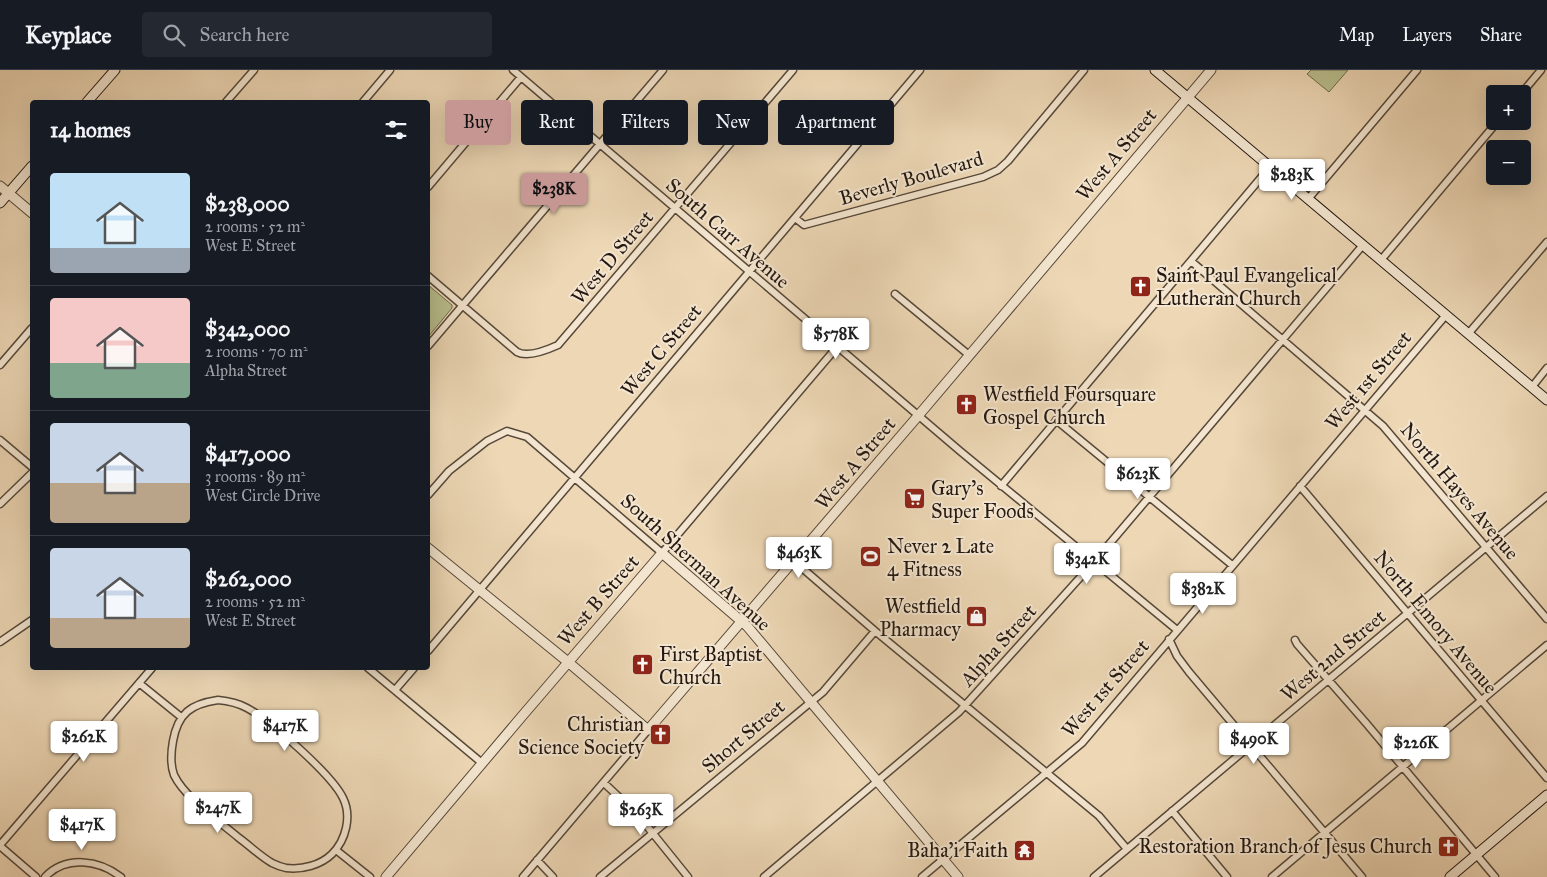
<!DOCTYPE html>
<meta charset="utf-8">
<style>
body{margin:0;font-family:"IM FELL Great Primer",serif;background:#242831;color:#f1f3f6;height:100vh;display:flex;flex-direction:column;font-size:19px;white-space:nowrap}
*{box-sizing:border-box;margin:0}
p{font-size:16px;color:#9ea1a6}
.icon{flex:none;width:28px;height:28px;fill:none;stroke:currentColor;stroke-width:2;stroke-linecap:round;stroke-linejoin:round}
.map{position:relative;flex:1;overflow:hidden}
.sheet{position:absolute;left:30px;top:30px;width:400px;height:570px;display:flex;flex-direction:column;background:#171b24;border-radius:5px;box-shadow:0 5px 20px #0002}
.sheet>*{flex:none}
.top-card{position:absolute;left:445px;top:30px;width:475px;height:45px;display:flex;gap:10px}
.fabs{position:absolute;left:1486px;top:15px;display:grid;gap:10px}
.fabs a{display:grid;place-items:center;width:45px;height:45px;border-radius:5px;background:#171b24;box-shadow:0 5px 20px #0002;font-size:25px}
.price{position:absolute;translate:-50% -42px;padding:0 11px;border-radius:5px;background:#fff;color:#222;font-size:16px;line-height:32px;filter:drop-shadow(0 1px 2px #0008)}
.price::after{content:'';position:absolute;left:50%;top:30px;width:15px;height:11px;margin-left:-8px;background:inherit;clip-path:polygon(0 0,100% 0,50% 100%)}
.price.on{background:#c59692;color:#111}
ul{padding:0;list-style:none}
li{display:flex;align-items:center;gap:15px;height:125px;padding:0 20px}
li+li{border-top:1px solid #363941}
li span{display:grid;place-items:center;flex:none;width:140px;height:100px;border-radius:5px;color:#555}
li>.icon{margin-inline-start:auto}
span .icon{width:60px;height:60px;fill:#fffc;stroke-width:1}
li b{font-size:21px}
h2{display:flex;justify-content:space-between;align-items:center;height:60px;padding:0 20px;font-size:21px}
.pill{padding:0 18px;border-radius:5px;background:#171b24;box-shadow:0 5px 20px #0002;font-size:18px;line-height:45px}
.pill.on{background:#c59692;color:#111}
header{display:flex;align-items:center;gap:30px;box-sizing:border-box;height:70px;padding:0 25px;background:#171b24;border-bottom:1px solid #363941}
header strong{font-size:24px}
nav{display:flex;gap:28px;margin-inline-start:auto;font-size:18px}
.search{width:350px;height:45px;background:#242831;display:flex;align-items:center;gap:12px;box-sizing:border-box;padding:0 18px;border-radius:5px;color:#9ea1a6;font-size:19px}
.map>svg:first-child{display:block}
.green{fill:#b9be8d;stroke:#6e6b4f}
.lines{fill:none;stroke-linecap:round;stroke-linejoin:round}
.minor-casing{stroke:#56483a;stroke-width:9}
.tertiary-casing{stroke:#56483a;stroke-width:11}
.secondary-casing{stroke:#241811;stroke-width:11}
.minor{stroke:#f3e5cf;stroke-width:6}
.tertiary{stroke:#f3e5cf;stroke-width:9}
.secondary{stroke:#f3e5cf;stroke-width:9}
.labels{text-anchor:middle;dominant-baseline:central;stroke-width:4;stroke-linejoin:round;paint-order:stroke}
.street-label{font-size:20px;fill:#241811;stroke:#f3e5cf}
.poi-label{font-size:20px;fill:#241811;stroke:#f3e5cf;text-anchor:start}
</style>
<header>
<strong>Keyplace</strong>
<div class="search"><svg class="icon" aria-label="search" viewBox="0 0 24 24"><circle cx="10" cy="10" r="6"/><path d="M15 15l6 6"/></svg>Search here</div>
<nav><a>Map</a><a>Layers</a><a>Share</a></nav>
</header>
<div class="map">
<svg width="1547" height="807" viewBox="0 0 1547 807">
<rect width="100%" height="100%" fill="#edd7b5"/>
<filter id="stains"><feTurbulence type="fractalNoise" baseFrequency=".004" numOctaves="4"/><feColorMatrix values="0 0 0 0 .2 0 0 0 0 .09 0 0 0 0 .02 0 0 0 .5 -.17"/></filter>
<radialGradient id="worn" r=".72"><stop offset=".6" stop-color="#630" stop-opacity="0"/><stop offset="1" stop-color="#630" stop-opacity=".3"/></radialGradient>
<path class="green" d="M1311,0h37l-19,22 -22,-18z
M428,215l24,20v3l-24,29z"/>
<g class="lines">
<defs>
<path id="minor" d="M513,0l447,381 217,179
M1521,24l20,-24
M226,32l28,-32
M363,32l27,-32
M428,117l93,-110
M1308,129l109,-129
M795,148l9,7 179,-48 15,-7 10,-9 76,-91
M1381,190l117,-139
M1191,191l192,165 164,193
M428,206l89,76c11,6 30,-2 41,-7l235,-275
M895,224l74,61
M1468,264l79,-92
M428,276l235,-276
M0,295l32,-37
M1532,317l15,-19
M1056,350l176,145
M0,370l32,27
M1001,416l269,-319
M1300,416l247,292
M428,425l21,-24 38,-30 20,-10 20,6 135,116 175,-206
M0,434l32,-31
M794,491l81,70 224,185 28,33
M1169,569l8,17 12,16 173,205
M1295,570l2,4 69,79 129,154
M0,572l32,-22
M428,581l492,-581
M368,598l114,95
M139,613l42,34
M395,620l19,-22
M218,630c11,1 20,3 29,8 24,13 85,67 96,90 9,18 3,42 -11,56 -11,11 -30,16 -46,14 -4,-1 -10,-3 -14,-5 -12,-7 -22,-17 -33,-25 -20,-17 -54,-40 -65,-63 -4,-11 -3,-23 -1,-34 5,-28 18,-37 45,-41z
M604,713l34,32 50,62
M1172,741l55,66
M0,775l152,-177
M0,776l36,31
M336,780l34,27
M537,790l16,17
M45,807c21,-22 54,-17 76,0
M523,807l125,-147
M600,807l223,-185 52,-61
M764,807l195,-165 135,-150 269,-317
M922,807l160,-134 364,-428
M1094,807l453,-381
M1272,807l275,-232"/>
<path id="tertiary" d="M0,116l32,27
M428,478l140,114 80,68 270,-314 293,-346
M386,807l137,-162 139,-162 85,73 211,251"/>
<path id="secondary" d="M1155,0l392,330
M87,32l28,-32
M0,133l32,-37
M1450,807l97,-82"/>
</defs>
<use href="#minor" class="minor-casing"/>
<use href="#tertiary" class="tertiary-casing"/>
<use href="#secondary" class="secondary-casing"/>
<use href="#minor" class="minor"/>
<use href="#tertiary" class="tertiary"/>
<use href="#secondary" class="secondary"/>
</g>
<defs>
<symbol id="church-square" viewBox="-11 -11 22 22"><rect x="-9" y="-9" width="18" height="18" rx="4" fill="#8f2418" stroke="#f3e5cf"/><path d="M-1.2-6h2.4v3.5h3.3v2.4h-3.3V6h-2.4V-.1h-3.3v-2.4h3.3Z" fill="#fff"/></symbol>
<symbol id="supermarket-square" viewBox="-11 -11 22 22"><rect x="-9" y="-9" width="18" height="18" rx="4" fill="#8f2418" stroke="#f3e5cf"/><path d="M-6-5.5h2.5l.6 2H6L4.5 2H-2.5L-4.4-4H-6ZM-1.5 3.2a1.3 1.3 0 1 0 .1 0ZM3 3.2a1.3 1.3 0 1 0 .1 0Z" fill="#fff"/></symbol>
<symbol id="stadium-square" viewBox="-11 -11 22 22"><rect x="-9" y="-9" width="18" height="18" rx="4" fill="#8f2418" stroke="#f3e5cf"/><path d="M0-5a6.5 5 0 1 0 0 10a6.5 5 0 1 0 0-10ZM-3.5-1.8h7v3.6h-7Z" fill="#fff"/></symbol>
<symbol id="shop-square" viewBox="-11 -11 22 22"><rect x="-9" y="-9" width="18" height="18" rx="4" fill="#8f2418" stroke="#f3e5cf"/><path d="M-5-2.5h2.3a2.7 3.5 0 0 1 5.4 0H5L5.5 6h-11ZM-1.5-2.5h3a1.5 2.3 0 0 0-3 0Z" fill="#fff"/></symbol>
<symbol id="temple-square" viewBox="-11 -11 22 22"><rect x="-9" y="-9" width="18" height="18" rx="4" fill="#8f2418" stroke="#f3e5cf"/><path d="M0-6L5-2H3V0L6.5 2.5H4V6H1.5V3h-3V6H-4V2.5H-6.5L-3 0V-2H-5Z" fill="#fff"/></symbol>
</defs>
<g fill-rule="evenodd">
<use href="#church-square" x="1128" y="204" width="25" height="25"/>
<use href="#church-square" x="954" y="322" width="25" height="25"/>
<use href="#supermarket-square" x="902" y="416" width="25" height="25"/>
<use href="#stadium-square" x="858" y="474" width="25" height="25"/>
<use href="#shop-square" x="964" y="534" width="25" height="25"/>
<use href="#church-square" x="630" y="582" width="25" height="25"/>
<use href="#church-square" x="648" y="652" width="25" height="25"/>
<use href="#church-square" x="1436" y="764" width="25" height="25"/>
<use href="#temple-square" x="1012" y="768" width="25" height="25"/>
</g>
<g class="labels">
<g class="street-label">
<text transform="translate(1116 84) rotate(-50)">West A Street</text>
<text transform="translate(911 108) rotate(-16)">Beverly Boulevard</text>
<text transform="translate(728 163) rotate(41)">South Carr Avenue</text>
<text transform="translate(612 187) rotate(-50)">West D Street</text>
<text transform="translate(661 280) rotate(-50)">West C Street</text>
<text transform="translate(1368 310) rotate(-50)">West 1st Street</text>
<text transform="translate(855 393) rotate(-50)">West A Street</text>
<text transform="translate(1460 421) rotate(50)">North Hayes Avenue</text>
<text transform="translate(696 492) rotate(42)">South Sherman Avenue</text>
<text transform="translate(598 530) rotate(-49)">West B Street</text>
<text transform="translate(1436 552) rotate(50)">North Emory Avenue</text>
<text transform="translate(998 575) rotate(-48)">Alpha Street</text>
<text transform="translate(1333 585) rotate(-40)">West 2nd Street</text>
<text transform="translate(1105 618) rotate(-49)">West 1st Street</text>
<text transform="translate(743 666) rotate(-40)">Short Street</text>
</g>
<g class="poi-label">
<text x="1156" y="205">Saint Paul Evangelical<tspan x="1156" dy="23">Lutheran Church</tspan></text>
<text x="983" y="324">Westfield Foursquare<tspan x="983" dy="23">Gospel Church</tspan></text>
<text x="931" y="418">Gary's<tspan x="931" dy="23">Super Foods</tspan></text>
<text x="887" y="476">Never 2 Late<tspan x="887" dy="23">4 Fitness</tspan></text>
<text x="961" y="536" text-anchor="end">Westfield<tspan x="961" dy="23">Pharmacy</tspan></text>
<text x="659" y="584">First Baptist<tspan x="659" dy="23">Church</tspan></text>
<text x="644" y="654" text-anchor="end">Christian<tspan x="644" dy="23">Science Society</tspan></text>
<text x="1432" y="776" text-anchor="end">Restoration Branch of Jesus Church</text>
<text x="1008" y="780" text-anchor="end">Baha'i Faith</text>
</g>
</g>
<rect width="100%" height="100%" filter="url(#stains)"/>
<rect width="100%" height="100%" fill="url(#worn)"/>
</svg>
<div class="fabs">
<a>+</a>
<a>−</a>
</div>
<b class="price" style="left:1292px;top:131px">$283K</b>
<b class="price on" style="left:554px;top:145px">$238K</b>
<b class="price" style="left:836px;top:290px">$578K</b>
<b class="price" style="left:1138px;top:430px">$623K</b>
<b class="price" style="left:799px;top:509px">$463K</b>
<b class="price" style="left:1087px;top:515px">$342K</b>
<b class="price" style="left:1203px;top:545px">$382K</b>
<b class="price" style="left:285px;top:682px">$417K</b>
<b class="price" style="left:84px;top:693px">$262K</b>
<b class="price" style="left:1254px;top:695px">$490K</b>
<b class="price" style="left:1416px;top:699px">$226K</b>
<b class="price" style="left:218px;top:764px">$247K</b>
<b class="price" style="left:641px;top:766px">$263K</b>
<b class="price" style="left:82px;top:781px">$417K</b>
<div class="top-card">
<a class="pill on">Buy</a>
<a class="pill">Rent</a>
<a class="pill">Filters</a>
<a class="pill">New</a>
<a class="pill">Apartment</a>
</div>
<section class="sheet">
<h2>14 homes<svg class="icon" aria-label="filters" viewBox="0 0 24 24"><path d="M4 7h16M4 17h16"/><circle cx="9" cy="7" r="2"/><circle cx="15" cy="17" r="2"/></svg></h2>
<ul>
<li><span style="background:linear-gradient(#bfe0f5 75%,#9aa5b1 0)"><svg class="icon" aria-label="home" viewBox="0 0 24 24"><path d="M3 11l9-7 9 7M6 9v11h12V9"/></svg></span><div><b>$238,000</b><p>2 rooms · 52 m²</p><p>West E Street</p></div></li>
<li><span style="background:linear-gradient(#f6c9c9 65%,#7fa58c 0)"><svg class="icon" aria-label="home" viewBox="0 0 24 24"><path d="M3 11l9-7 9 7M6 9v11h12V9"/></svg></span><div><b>$342,000</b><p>2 rooms · 70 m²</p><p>Alpha Street</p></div></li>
<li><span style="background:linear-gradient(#c9d6e8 60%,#b9a48a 0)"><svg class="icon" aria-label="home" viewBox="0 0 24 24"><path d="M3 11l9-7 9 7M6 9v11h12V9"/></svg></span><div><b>$417,000</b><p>3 rooms · 89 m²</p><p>West Circle Drive</p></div></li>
<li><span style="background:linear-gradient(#c9d6e8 70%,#b9a48a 0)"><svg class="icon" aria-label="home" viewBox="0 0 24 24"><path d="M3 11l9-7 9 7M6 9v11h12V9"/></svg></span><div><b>$262,000</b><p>2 rooms · 52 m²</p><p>West E Street</p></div></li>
</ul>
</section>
</div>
